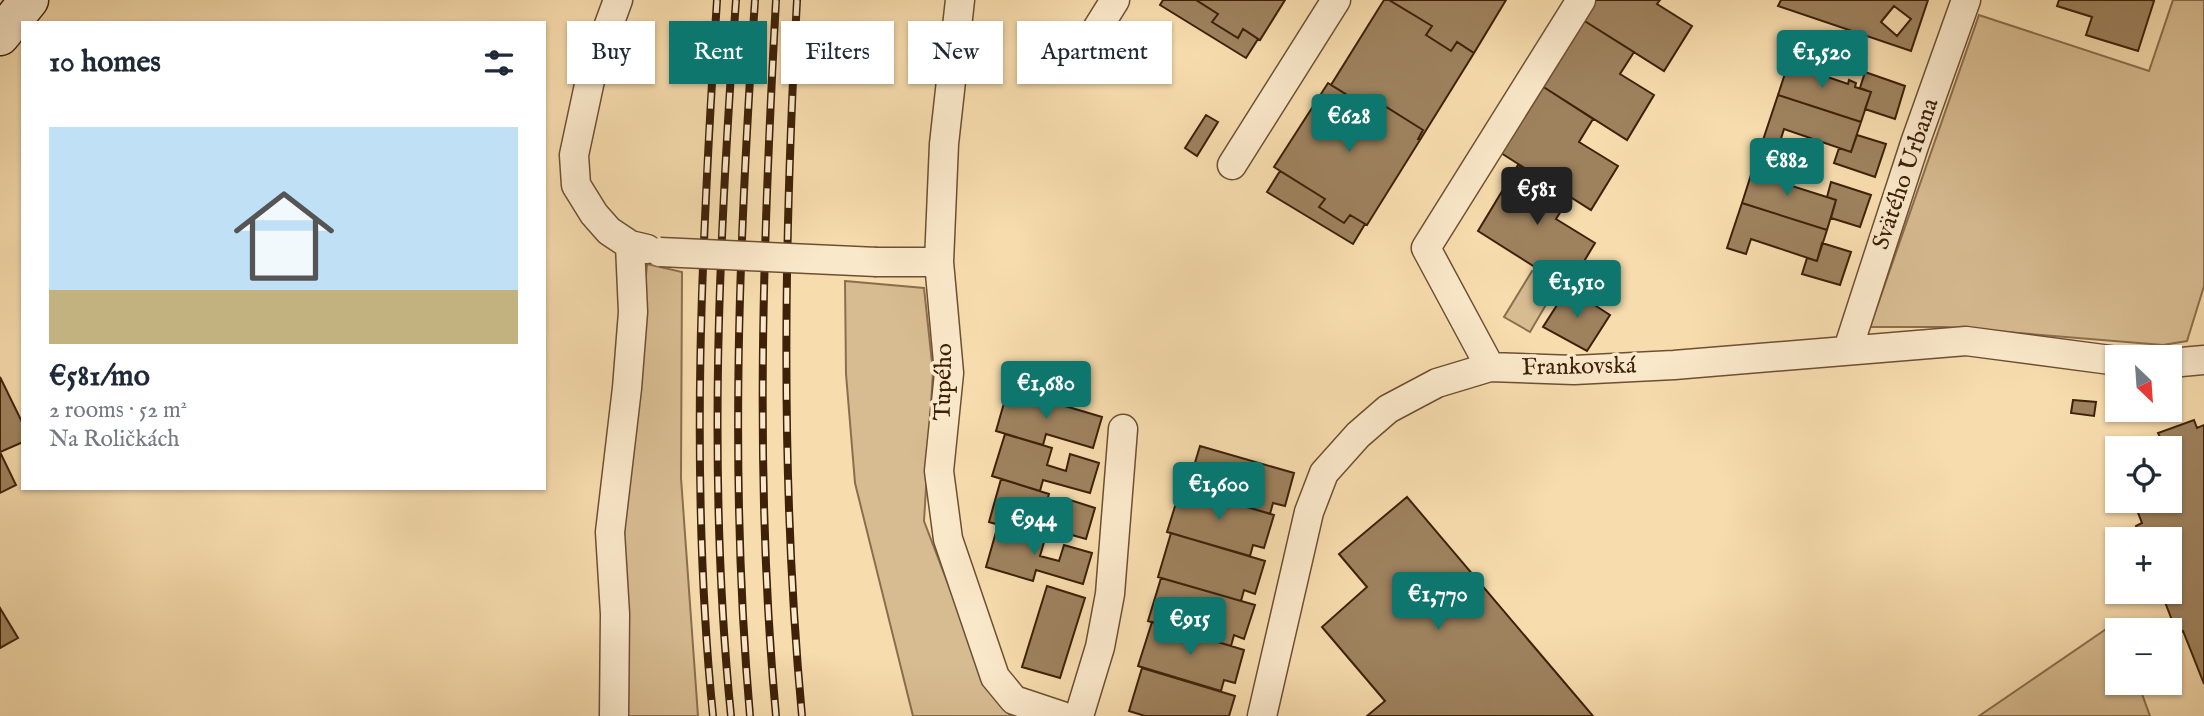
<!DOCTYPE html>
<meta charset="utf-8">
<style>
body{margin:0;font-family:"IM FELL English",serif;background:#f6f6f7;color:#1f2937;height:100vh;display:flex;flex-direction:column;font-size:26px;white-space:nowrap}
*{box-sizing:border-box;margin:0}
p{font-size:23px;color:#747a83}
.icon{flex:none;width:38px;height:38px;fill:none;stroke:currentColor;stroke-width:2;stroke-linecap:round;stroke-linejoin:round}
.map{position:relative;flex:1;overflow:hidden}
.drawer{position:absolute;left:21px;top:21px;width:525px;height:469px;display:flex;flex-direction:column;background:#fff;border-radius:0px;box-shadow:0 2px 5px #0004}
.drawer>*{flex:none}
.banner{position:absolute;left:567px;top:21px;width:665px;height:63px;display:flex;gap:14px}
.needle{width:46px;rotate:155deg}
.buttons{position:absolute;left:2105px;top:345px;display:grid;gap:14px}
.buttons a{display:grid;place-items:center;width:77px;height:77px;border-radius:0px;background:#fff;box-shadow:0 2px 5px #0004;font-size:35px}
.price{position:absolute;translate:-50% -60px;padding:0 16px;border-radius:7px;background:#0f766e;color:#fff;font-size:23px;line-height:46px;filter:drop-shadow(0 2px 4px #0008)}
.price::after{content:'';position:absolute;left:50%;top:42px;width:21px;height:16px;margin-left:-10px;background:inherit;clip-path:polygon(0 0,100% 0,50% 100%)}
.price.active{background:#222;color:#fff}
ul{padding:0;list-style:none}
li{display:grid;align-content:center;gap:14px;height:371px;padding:0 28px}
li+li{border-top:2px solid #e0e1e3}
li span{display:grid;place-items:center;height:217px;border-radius:0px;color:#555}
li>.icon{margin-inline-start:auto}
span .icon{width:126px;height:126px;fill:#fffc;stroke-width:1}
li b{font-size:30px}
h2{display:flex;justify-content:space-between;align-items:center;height:84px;padding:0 28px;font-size:30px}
.tag{padding:0 24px;border-radius:0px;background:#fff;box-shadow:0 2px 5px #0004;font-size:24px;line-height:63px}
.tag.active{background:#0f766e;color:#fff}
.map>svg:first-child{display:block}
.green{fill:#d8bc91;stroke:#8b6e4d;stroke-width:2}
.building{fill:#9e825e;stroke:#3e2109;stroke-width:2;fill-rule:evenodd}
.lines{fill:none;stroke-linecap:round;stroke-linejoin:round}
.street-casing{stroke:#6c5032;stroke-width:31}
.secondary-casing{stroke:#3e2109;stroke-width:41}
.street{stroke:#fae8ca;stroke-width:28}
.secondary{stroke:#fae8ca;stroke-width:38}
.rail-casing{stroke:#3e2109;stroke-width:8}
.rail{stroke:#fae8ca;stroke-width:5;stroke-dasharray:16;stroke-linecap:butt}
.street-bridge-casing{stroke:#6c5032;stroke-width:31;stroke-linecap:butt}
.street-bridge{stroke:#fae8ca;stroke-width:28}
.labels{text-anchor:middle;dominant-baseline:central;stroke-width:7;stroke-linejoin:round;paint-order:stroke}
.street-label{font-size:24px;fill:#3e2109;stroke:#fae8ca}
</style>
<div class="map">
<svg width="2204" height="716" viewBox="0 0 2204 716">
<rect width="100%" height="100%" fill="#f7dcad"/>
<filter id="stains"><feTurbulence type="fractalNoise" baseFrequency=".00286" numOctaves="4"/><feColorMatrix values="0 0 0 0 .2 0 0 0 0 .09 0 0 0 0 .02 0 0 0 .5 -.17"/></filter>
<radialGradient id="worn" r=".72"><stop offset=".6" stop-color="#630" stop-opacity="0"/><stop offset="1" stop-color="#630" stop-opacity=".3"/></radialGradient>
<path class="green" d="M2173,0h31v286l-17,55 -24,4 -218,-18h-75l109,-312 170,56z
M647,264l35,8 -1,206 17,238h-71l-4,-169z
M1532,271l25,15 -27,46 -26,-15z
M845,281l79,7 9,84 -9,149 63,165 24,30h-98l-58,-233 -9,-109z
M2115,623l3,7v52l20,1 12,33h-171z"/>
<path class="building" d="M1163,0h33l22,14 -6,8 26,16 5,-9 15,10 -12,19 -86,-53z
M1196,0h89l-25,40 -17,-11 -5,9 -26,-16 6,-8z
M1384,0h5l43,26 -6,9 25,16 6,-9 17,11 -54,87 -2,-1 5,-9 -40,-25 -5,9 -47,-29z
M1389,0h117l-32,53 -17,-11 -6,9 -25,-16 6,-9z
M1596,0h64l-3,4 35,22 -28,45 -81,-51z
M1781,0h147l-17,51 -133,-45zM1894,6l17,13 -14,17 -16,-14z
M2059,0h92l3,1 -16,50 -52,-16 6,-18 -35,-11z
M1583,20l51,32 -14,22 34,21 -27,45 -85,-54z
M1793,49l16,5 -5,15 44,15 1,-4 7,3 -1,4 16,5 -10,30 -83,-27z
M1865,72l40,14 -10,33 -30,-10 6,-17 -11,-4z
M1328,83l50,31 5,-9 40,25 -5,9 2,1 -53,85 -17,-10 -6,8 -25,-16 6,-8 -51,-32z
M1542,86l51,33 -14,23 39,24 -27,44 -90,-57z
M1778,95l83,27 -10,30 -67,-23 -5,16 -16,-5z
M1206,115l12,7 -21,34 -12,-8z
M1857,135l29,9 -11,33 -41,-14 5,-15 12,4z
M1756,159l19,6 -5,14 66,21 -9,30 -85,-27z
M1518,165l52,32 -14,22 39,24 -27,45 -90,-57z
M1280,171l45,28 -6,8 25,16 6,-8 15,9 -12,20 -86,-52z
M1831,182l40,13 -11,32 -29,-9 5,-18 -9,-3z
M1742,203l85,27 -10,31 -66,-22 -5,15 -19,-6z
M1822,243l29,9 -11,33 -38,-11 5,-16 10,3z
M1568,288l42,27 -23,36 -44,-24z
M0,377l23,47v18l-23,10 16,33 -16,8z
M1008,389l94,28 -9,31 -47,-14 -3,11 -47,-14z
M2073,400l23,2 -2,14 -23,-3z
M2194,420l3,8 7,-3v259l-21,-53 -6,2 -14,-36 7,-2v-56h-29l-5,-13 6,-3 -9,-23h37v-52h-43l25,-10 3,6 7,-3 -4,-8z
M1005,434l47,14 -5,17 19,6 4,-17 29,9 -9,30 -47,-13 -3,11 -48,-15z
M1200,446l94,27 -9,33 -12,-3 -3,11 -83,-25z
M2117,452h1v27l-10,-24z
M1001,479l48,15 -5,17 18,5 5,-17 28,9 -9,31 -46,-13 -3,10 -48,-14z
M1181,487l93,28 -10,33 -11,-3 -3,11 -83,-24z
M1407,497l129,152 57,67h-226l18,-15 -63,-74 45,-40 -28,-33z
M998,525l47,14 -5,17 19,5 5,-16 28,8 -9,31 -47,-14 -3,11 -47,-14z
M1171,533l94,28 -10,33 -11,-4 -3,11 -83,-24z
M1161,578l94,27 -11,34 -10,-4 -3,11 -83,-25z
M1047,586l38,12 -25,80 -38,-11z
M0,608l18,30 -18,10z
M1152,622l92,28 -9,33 -11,-3 -3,11 -83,-25z
M1142,668l93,28 -6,20h-84l-16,-5z"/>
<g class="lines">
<defs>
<path id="street" d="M618,0l-26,71 -18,84 2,30 18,29 15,17 21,14 17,4
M960,0l-16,144 -5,118 10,111 -10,98 9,68 47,138 19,23 48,16
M1087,45l28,-45
M1232,165l104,-165
M877,262h62
M1848,349l67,-206 51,-143
M2170,363l34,-3
M1490,367l-64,-119 155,-248
M614,716l1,-102 -5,-82 17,-144 6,-76 -3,-67
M1079,716l21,-69 10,-53 13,-165
M1262,716l47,-204 15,-39 34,-38 30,-26 49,-26 53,-16 84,3 100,-5 292,-24 152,20"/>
<path id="secondary" d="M0,36l29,-36"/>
</defs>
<use href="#street" class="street-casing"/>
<use href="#secondary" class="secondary-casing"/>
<use href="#street" class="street"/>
<use href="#secondary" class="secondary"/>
<defs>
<path id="rail" d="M797,0c-13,238 -17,479 5,716
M713,716c-24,-238 -11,-478 4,-716
M731,716c-24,-238 -12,-478 5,-716
M750,716c-21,-239 -11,-477 5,-716
M776,716c-22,-238 -13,-478 0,-716"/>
</defs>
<use href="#rail" class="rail-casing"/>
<use href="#rail" class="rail"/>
<defs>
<path id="street-bridge" d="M660,252l217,10"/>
</defs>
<use href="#street-bridge" class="street-bridge-casing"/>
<use href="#street-bridge" class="street-bridge"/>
</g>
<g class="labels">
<g class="street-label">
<text transform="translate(1906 174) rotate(-71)">Svätého Urbana</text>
<text transform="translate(1579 367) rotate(-1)">Frankovská</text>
<text transform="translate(944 382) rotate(-89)">Tupého</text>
</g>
</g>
<rect width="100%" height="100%" filter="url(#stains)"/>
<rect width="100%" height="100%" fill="url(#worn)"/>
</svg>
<div class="buttons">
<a><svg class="needle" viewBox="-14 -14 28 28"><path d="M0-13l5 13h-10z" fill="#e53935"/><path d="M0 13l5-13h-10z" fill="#747a83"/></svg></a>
<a><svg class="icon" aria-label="locate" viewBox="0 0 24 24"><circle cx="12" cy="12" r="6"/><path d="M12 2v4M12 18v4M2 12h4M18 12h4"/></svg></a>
<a>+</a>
<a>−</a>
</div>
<b class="price" style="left:1822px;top:90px">€1,520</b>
<b class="price" style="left:1349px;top:154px">€628</b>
<b class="price" style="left:1787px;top:198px">€882</b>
<b class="price active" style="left:1537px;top:227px">€581</b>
<b class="price" style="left:1577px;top:320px">€1,510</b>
<b class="price" style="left:1046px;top:421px">€1,680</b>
<b class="price" style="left:1219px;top:522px">€1,600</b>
<b class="price" style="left:1034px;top:557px">€944</b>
<b class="price" style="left:1438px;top:632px">€1,770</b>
<b class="price" style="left:1190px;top:657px">€915</b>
<div class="banner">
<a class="tag">Buy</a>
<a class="tag active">Rent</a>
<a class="tag">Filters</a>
<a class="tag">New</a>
<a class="tag">Apartment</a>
</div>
<section class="drawer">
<h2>10 homes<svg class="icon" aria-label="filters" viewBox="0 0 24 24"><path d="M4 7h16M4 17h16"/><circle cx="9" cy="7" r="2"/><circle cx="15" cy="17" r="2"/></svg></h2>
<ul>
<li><span style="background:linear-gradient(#bfe0f5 75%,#c2b280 0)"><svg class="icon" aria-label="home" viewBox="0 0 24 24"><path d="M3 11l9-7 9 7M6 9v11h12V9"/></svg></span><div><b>€581/mo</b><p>2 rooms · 52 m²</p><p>Na Roličkách</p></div></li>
</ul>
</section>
</div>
